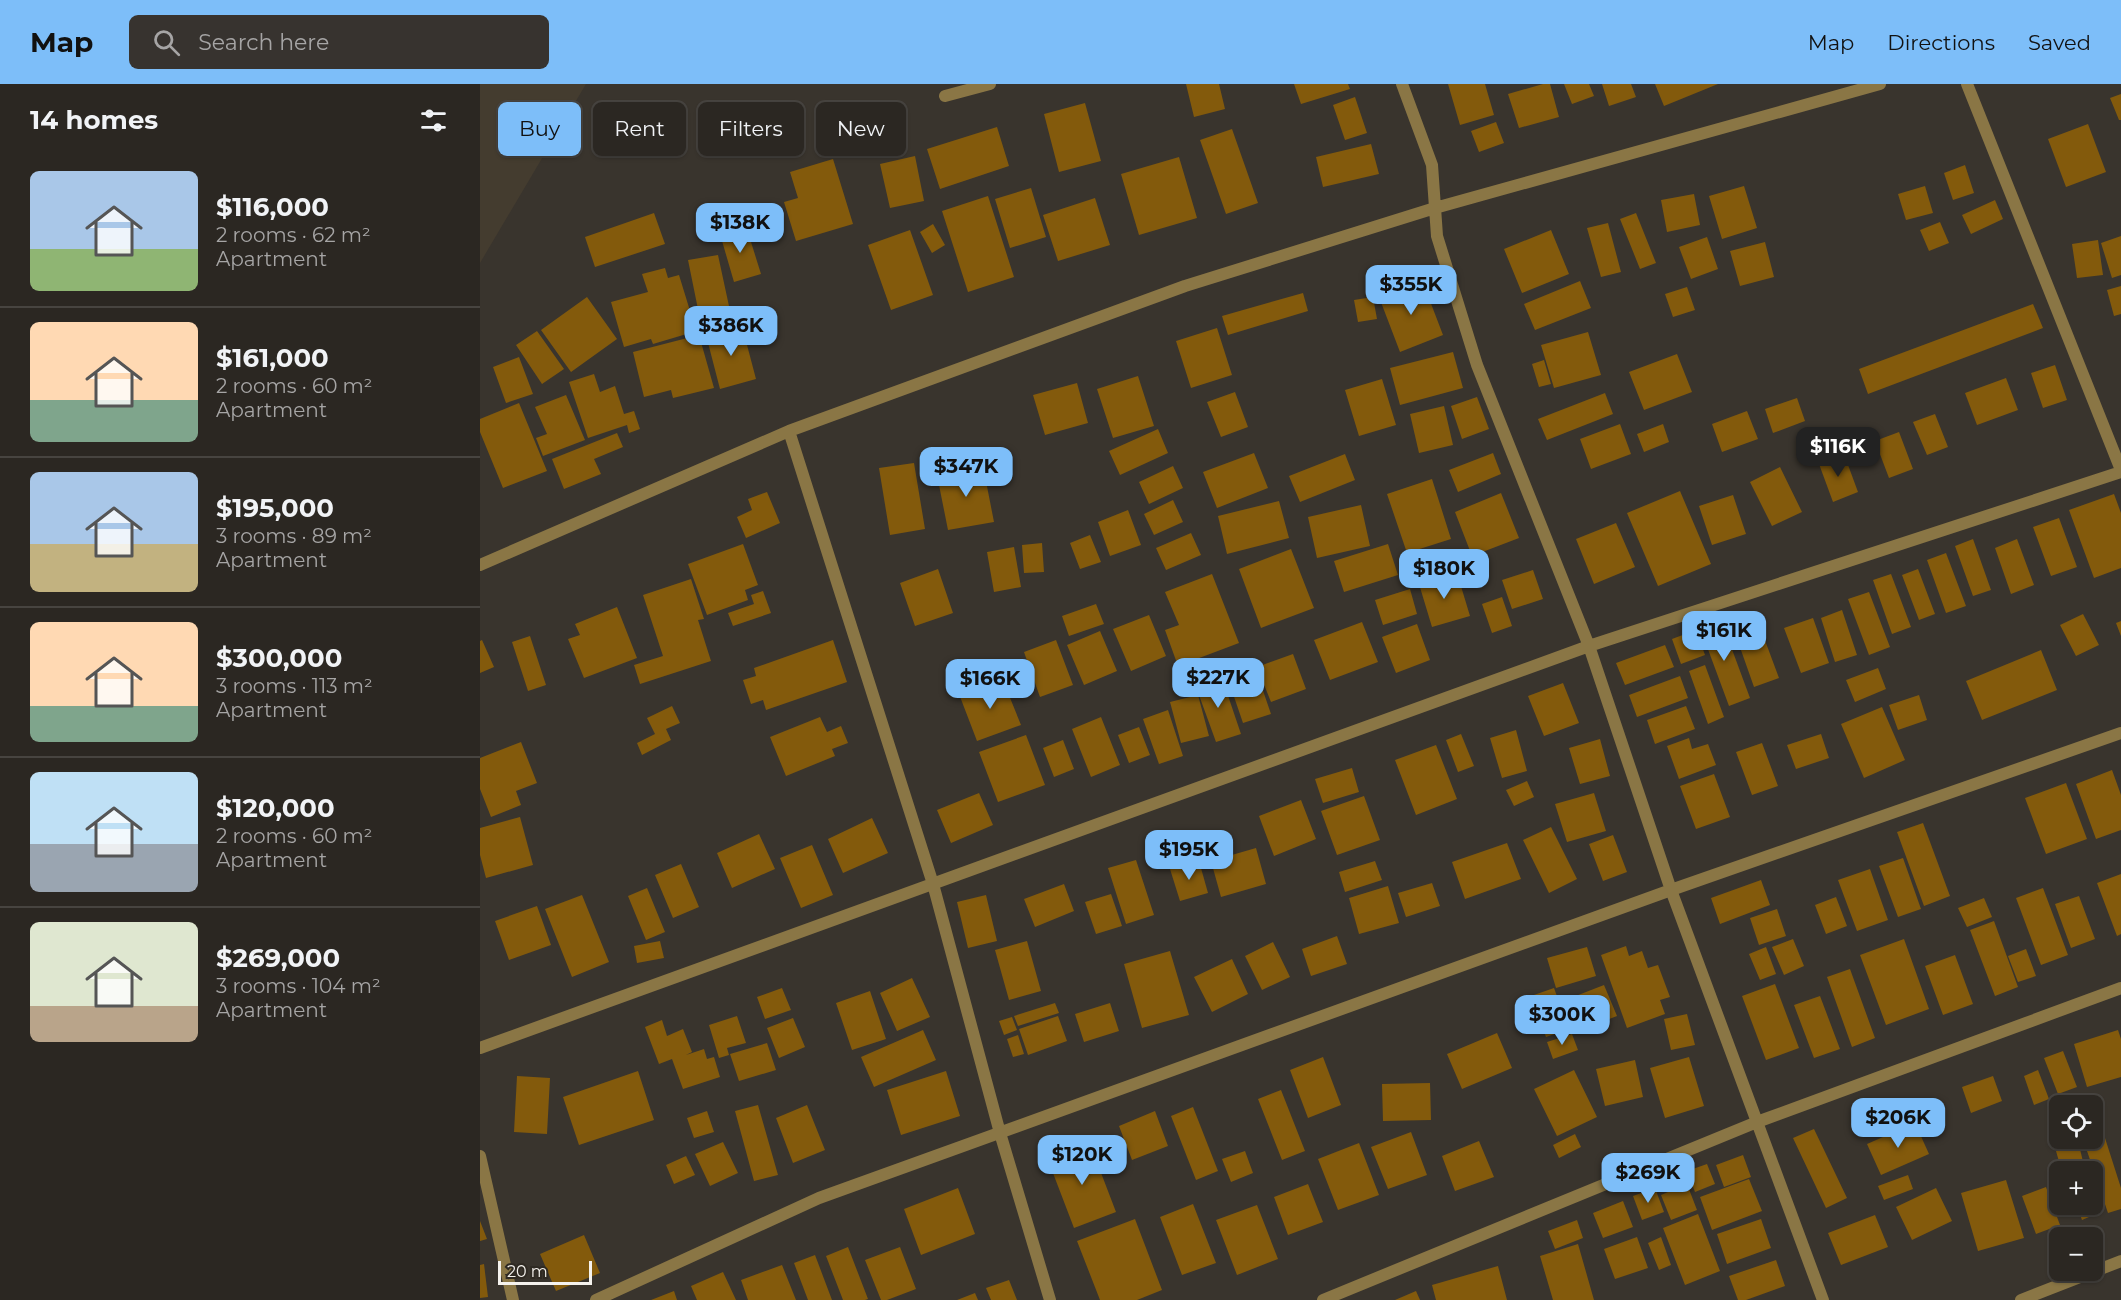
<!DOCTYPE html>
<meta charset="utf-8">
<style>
body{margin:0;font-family:Montserrat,sans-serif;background:#37332f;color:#f1f3f6;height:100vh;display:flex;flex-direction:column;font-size:22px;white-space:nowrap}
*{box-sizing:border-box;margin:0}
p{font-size:20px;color:#a6a5a5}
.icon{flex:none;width:33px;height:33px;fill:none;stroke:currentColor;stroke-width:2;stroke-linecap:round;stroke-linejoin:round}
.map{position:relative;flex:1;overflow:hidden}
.side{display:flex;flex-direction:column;background:#2b2722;width:480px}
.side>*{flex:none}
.banner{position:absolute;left:18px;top:18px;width:570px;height:54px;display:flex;gap:12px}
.fabs{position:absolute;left:1569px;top:1011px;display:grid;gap:12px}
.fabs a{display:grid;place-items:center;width:54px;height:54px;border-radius:9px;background:#2b2722;box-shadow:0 2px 4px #0004,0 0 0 2px #474440;font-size:30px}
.scale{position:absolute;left:18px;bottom:15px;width:94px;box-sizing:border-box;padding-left:6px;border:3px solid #f5f2ed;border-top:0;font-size:16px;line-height:21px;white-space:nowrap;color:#f5f2ed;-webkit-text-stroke:4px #2f2a23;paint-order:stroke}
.price{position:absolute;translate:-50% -51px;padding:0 14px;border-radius:12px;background:#7dbef9;color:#111;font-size:20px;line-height:39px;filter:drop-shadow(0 2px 3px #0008)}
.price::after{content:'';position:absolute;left:50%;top:36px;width:18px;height:14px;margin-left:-9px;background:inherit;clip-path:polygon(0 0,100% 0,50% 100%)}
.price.active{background:#222;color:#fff}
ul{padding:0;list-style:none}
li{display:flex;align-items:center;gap:18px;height:150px;padding:0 30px}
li+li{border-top:2px solid #474440}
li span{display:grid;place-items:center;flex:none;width:168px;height:120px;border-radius:9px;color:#555}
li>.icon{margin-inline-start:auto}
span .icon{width:72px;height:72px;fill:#fffc;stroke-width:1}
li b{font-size:26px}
h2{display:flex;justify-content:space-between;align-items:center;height:72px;padding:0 30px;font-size:26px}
.pill{padding:0 21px;border-radius:9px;background:#2b2722;box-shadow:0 2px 4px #0004,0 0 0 2px #474440;font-size:21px;line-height:54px}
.pill.active{background:#7dbef9;color:#111}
header{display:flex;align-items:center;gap:36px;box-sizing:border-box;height:84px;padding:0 30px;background:#7dbef9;color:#111}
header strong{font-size:28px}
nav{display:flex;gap:33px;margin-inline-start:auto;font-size:21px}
.search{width:420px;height:54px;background:#37332f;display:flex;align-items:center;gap:15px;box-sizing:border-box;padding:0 21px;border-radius:9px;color:#a6a5a5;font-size:22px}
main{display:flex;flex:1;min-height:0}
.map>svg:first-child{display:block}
.built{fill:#443c2f}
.building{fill:#835a0c}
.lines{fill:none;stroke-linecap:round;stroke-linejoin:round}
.minor{stroke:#8a7645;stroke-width:12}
</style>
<header>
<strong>Map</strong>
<div class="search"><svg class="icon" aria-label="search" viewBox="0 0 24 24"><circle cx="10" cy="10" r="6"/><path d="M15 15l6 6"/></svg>Search here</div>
<nav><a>Map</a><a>Directions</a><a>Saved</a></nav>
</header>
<main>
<section class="side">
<h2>14 homes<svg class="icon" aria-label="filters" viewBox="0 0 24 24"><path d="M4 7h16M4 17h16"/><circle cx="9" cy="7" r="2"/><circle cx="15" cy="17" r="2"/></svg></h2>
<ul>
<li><span style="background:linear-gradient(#a9c7e8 65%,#8fb573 0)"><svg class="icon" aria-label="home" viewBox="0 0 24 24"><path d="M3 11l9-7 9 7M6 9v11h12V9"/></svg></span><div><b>$116,000</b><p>2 rooms · 62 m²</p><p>Apartment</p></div></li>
<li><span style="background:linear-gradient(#ffd9b3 65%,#7fa58c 0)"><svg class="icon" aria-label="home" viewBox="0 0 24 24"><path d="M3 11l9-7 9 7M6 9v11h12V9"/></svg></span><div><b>$161,000</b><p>2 rooms · 60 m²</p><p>Apartment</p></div></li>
<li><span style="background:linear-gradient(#a9c7e8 60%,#c2b280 0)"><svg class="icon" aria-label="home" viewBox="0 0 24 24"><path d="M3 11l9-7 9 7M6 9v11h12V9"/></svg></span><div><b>$195,000</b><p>3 rooms · 89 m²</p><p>Apartment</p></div></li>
<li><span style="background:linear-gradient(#ffd9b3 70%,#7fa58c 0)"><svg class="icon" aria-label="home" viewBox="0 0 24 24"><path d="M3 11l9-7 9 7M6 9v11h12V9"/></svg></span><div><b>$300,000</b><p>3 rooms · 113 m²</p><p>Apartment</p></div></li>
<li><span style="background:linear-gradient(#bfe0f5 60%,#9aa5b1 0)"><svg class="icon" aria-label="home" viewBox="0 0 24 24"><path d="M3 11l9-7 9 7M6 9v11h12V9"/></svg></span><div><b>$120,000</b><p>2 rooms · 60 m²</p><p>Apartment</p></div></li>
<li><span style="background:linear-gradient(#dfe7d0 70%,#b9a48a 0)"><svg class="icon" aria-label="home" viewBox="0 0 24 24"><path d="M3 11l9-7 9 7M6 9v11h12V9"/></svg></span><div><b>$269,000</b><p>3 rooms · 104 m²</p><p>Apartment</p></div></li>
</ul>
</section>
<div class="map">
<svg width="1641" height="1216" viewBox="0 0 1641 1216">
<rect width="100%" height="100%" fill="#39342d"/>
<path class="built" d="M0,0h106l-106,179z"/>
<path class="building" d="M706,0h33l6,25 -31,8z
M814,0h54l2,5 -49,15z
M968,0h37l9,31 -34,10z
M1063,0h7l9,33 -40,11 -11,-34z
M1084,0h25l5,12 -22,8z
M1122,0h29l5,13 -27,9z
M1175,0h63l-54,22z
M1641,10v26h-2l-9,-22z
M875,13l12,36 -22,7 -12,-35z
M605,19l16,58 -42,11 -15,-58z
M1016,38l8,21 -25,9 -8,-21z
M1608,40l18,48 -40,15 -18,-48z
M517,43l12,39 -69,23 -13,-40z
M752,45l26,74 -32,11 -26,-74z
M891,60l8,30 -56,13 -7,-30z
M435,72l9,45 -34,7 -10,-44z
M699,73l18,61 -58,17 -18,-61z
M353,75l20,65 -57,17 -12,-39 14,-4 -8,-26z
M1485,81l9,28 -21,7 -9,-27z
M1264,102l13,42 -35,11 -13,-43z
M1445,102l8,27 -27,7 -8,-26z
M551,104l15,49 -36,11 -15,-49z
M1214,110l6,31 -33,7 -6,-32z
M508,112l26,81 -46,15 -26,-81z
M615,114l15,47 -52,16 -15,-46z
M1515,116l8,19 -32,15 -9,-19z
M174,129l11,31 -70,23 -10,-30z
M1156,129l20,50 -16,6 -20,-50z
M1460,138l9,21 -20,8 -9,-21z
M1128,139l13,49 -20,5 -14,-49z
M453,140l12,21 -13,8 -12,-21z
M266,142l15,48 -27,8 -14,-48z
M430,146l23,65 -42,15 -23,-65z
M1071,146l18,44 -47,19 -18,-44z
M1641,152v39l-9,3 -11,-35z
M1227,153l11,32 -27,10 -12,-32z
M1618,156l5,35 -26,3 -5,-34z
M1285,158l9,35 -34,9 -10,-35z
M238,171l14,65 -31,4 -13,-64z
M185,184l3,10 11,-3 16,52 -6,1 1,5 -37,11 -2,-5 -27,8 -13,-45 37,-10 -6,-18z
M942,196l21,55 -43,17 -21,-55z
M1100,197l11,27 -56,22 -11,-26z
M1641,202v28l-7,2 -7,-26z
M1207,203l8,23 -22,7 -8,-23z
M823,209l5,18 -80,24 -6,-19z
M107,213l30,42 -46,33 -30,-42z
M893,213l4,22 -19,3 -4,-22z
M1553,220l10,24 -175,66 -9,-25z
M262,242l14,53 -36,10 -14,-54z
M737,244l15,47 -41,13 -15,-47z
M57,247l27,38 -22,15 -26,-39z
M1108,248l13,43 -47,13 -13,-43z
M219,251l15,53 -41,10 -2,-8 -27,7 -11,-45z
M973,268l10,36 -63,17 -10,-37z
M1197,270l15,38 -48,18 -15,-38z
M39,273l14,37 -27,9 -13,-36z
M1064,276l7,24 -12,3 -7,-23z
M1575,281l12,35 -24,8 -12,-35z
M114,290l6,18 15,-6 9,28 10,-3 6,18 -11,4 -2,-8 -39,13 -19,-56z
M658,292l16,50 -41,12 -16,-49z
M1526,294l12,32 -41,15 -12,-32z
M902,295l14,46 -37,11 -14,-46z
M597,299l11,40 -43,12 -12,-40z
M755,308l13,35 -27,10 -14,-35z
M1125,309l8,21 -66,26 -9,-21z
M86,311l19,45 -42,16 -7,-18 11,-4 -12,-27z
M997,313l12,32 -27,10 -11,-33z
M1317,314l8,23 -32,12 -8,-24z
M39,319l28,68 -44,17 -23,-56v-13z
M964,322l9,39 -34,8 -9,-39z
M1267,327l11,28 -36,13 -10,-28z
M1455,330l13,33 -21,8 -14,-33z
M1140,340l11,30 -40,15 -11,-30z
M1183,340l6,18 -25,10 -7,-18z
M678,345l10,24 -48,22 -11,-24z
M1419,348l14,37 -24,9 -14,-37z
M137,349l6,14 -29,12 7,15 -37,15 -12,-30z
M774,369l14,35 -51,20 -14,-36z
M1013,369l8,21 -43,18 -9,-22z
M865,370l10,26 -55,22 -11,-26z
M1364,370l14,38 -25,10 -14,-38z
M434,379l11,66 -35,6 -11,-67z
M503,382l11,56 -46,8 -11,-55z
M693,382l10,22 -34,16 -10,-22z
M1300,383l22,45 -30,14 -22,-44z
M952,395l19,60 -44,14 -20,-59z
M1200,407l31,73 -53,22 -31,-73z
M287,408l13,31 -34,15 -9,-21 15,-7 -4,-11z
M1021,409l18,45 -47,18 -17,-44z
M1634,410l7,19v55l-27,10 -25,-68z
M1253,411l13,39 -34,11 -13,-39z
M693,416l10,22 -29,13 -10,-21z
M799,417l10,37 -62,16 -9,-38z
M881,421l9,41 -53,12 -9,-41z
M648,426l13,35 -31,11 -12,-34z
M1579,434l18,49 -26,9 -18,-49z
M1136,439l19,44 -41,17 -18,-45z
M711,449l10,22 -35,15 -10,-22z
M610,451l11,27 -21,7 -10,-26z
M1493,455l18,51 -18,6 -18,-50z
M1537,455l17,46 -23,9 -16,-46z
M562,459l2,29 -20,1 -2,-28z
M263,460l15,41 -13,5 3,10 -41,15 -19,-51z
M908,460l10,31 -54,17 -10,-31z
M534,463l7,40 -27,5 -7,-40z
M811,465l23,59 -53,20 -22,-59z
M1466,469l20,53 -20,7 -19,-53z
M458,485l15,44 -38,13 -15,-43z
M1438,485l17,45 -16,6 -17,-45z
M1053,486l10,29 -31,10 -10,-29z
M977,489l13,43 -38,11 -13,-43z
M732,490l27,69 -61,23 -13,-36 14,-5 -14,-33z
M1411,490l20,53 -19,7 -19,-54z
M211,495l13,40 -6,1 13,41 -71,23 -6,-19 29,-9 -20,-61z
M930,505l7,25 -34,11 -8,-25z
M283,507l8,22 -38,13 -5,-13 26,-9 -3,-9z
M1389,508l21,55 -21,8 -21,-56z
M1022,513l10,29 -20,7 -10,-29z
M616,520l8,20 -35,12 -7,-20z
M137,523l20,51 -53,20 -16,-39 12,-4 -5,-11z
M1362,526l15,45 -22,7 -14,-44z
M1603,530l16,31 -23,11 -16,-31z
M669,531l17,41 -35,15 -18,-42z
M1240,533l30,81 -21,8 -30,-81z
M1333,534l16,45 -28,10 -17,-45z
M1641,537v15l-5,-13z
M882,538l16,40 -48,18 -16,-40z
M937,540l13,36 -34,13 -14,-36z
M1280,543l19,51 -25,9 -18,-51z
M1216,546l9,25 -24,9 -9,-25z
M620,547l17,40 -33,14 -17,-40z
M50,552l16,49 -18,6 -16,-49z
M2,556l12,27 -14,6v-32z
M353,556l14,42 -81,28 -3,-10 -12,4 -8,-24 13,-4 -2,-8z
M576,556l17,45 -33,12 -16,-45z
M1185,561l9,22 -49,18 -9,-22z
M1561,566l16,40 -75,30 -16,-39z
M813,570l13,35 -35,13 -14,-35z
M1225,581l19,52 -16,7 -19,-53z
M1398,584l8,21 -31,13 -9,-22z
M741,591l20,59 -25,8 -21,-58z
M778,592l13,38 -28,9 -13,-38z
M1200,592l8,22 -51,19 -8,-22z
M522,594l19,47 -44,16 -18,-47z
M1083,599l16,40 -35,13 -16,-40z
M718,611l11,41 -28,7 -11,-41z
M1439,611l8,25 -29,10 -9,-25z
M192,622l8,17 -14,6 5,11 -29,15 -5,-12 18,-9 -8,-16z
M1206,622l9,23 -40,15 -8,-24z
M1402,623l23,53 -41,18 -23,-54z
M688,626l15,46 -24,8 -16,-45z
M340,633l7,15 14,-6 7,17 -16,6 3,7 -49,20 -16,-39z
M621,633l19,48 -29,12 -19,-48z
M659,643l11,28 -21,8 -11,-28z
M1036,646l11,41 -25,7 -12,-40z
M981,650l13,32 -16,6 -12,-32z
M1341,650l8,24 -33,11 -9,-24z
M546,651l19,50 -47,17 -19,-50z
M1209,654l3,11 16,-5 8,21 -37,14 -12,-33z
M1120,655l10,37 -30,8 -11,-36z
M583,656l11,29 -20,8 -11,-29z
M41,658l16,41 -21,8 5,14 -30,12 -11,-28v-31z
M1282,659l16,43 -26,9 -16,-43z
M956,661l21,54 -41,16 -21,-55z
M872,684l7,24 -36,11 -8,-24z
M1632,686l9,25v35l-25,9 -20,-55z
M1234,690l16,43 -34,12 -16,-43z
M1047,697l7,16 -20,9 -8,-16z
M1586,699l21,56 -41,15 -21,-56z
M499,709l14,32 -42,18 -14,-33z
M1114,709l12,38 -39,11 -12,-38z
M884,712l16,44 -43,15 -16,-44z
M821,716l15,39 -42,17 -15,-40z
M40,733l13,48 -47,13 -6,-23v-27z
M392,734l16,35 -45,20 -15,-34z
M1443,739l27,73 -26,10 -27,-74z
M1071,743l26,52 -28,14 -26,-53z
M279,750l16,35 -43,19 -15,-35z
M1133,751l14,37 -24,9 -14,-37z
M1027,759l14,36 -56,20 -13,-37z
M332,761l21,50 -32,13 -21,-50z
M776,764l10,36 -45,13 -10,-36z
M1423,774l18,51 -23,8 -19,-51z
M656,776l18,55 -28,9 -18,-56z
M719,777l9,32 -28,8 -10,-32z
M895,777l7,19 -37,12 -6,-20z
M201,780l18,43 -26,11 -18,-43z
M1390,785l18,51 -31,11 -19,-51z
M1641,790v60l-4,2 -20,-53z
M1281,796l9,25 -50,19 -9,-26z
M952,799l8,23 -34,11 -8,-24z
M584,800l10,27 -39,16 -11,-28z
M908,802l11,37 -40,11 -10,-36z
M167,804l18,44 -19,8 -18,-44z
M1563,804l25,67 -27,10 -25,-67z
M631,810l11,32 -26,8 -11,-32z
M102,811l27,67 -37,15 -27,-68z
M506,811l11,46 -29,7 -11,-46z
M1599,812l16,43 -24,9 -16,-44z
M1356,813l11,29 -21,8 -11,-29z
M1504,814l8,19 -25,10 -9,-19z
M57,822l14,39 -42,15 -14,-39z
M1297,825l9,27 -27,9 -9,-27z
M1514,837l24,66 -23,9 -25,-66z
M857,852l10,28 -36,12 -9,-27z
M1313,855l11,27 -20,9 -12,-28z
M1424,855l25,70 -43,16 -26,-70z
M180,857l4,17 -27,5 -3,-17z
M547,857l14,50 -32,9 -14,-50z
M793,858l17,35 -28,13 -17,-34z
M1146,862l3,10 13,-5 6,17 10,-3 12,32 -10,3 5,14 -38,14 -26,-73z
M1107,863l9,29 -40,12 -9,-30z
M1286,863l10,27 -16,6 -11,-26z
M1546,865l10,27 -18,6 -10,-26z
M690,867l19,64 -47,13 -18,-64z
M1475,871l18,49 -30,11 -18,-49z
M752,875l16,35 -36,18 -18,-35z
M1370,885l25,69 -23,9 -25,-70z
M432,894l18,39 -33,14 -17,-38z
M1295,900l24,64 -33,12 -24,-64z
M1124,901l13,31 -36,14 -13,-31z
M302,904l9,22 -26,9 -8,-22z
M1074,904l15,41 -23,8 -15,-41z
M390,907l16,48 -34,11 -16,-47z
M1340,912l20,53 -26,9 -20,-53z
M575,919l4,10 -41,13 -4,-10z
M630,919l9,28 -35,11 -9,-28z
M1207,930l8,31 -24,5 -7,-31z
M257,932l9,27 -19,5 2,7 -10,3 -10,-33z
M578,932l9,25 -39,14 -9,-26z
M532,933l5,13 -13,5 -5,-14z
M313,934l12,29 -26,11 -12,-30z
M182,936l5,16 16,-7 9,23 -6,3 18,-6 3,10 7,-2 6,20 -37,12 -11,-30 -13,5 -14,-37z
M443,946l13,30 -62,27 -13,-30z
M1638,946l3,9v38l-34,10 -13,-43z
M1017,949l15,35 -50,21 -15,-35z
M1092,950l6,16 -25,9 -6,-17z
M538,951l6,19 -11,3 -6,-18z
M287,959l9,27 -37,11 -9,-27z
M1583,967l14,36 -19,7 -14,-36z
M843,973l18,48 -33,13 -18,-48z
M1209,973l15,49 -39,12 -15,-50z
M1155,976l8,37 -38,9 -9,-37z
M1094,986l23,47 -40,19 -23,-47z
M1558,986l11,29 -15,6 -10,-29z
M158,987l16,49 -75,25 -16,-48z
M466,987l14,45 -59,19 -14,-45z
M37,992l33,2 -3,56 -33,-2z
M1513,992l9,25 -31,12 -9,-26z
M950,999l1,37 -48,1 -1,-37z
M801,1006l24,61 -23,9 -24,-61z
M1604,1012l3,10h-23l-1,-2z
M278,1021l20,70 -24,6 -19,-70z
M327,1021l18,45 -32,13 -17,-45z
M713,1023l25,64 -22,9 -25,-64z
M227,1027l7,21 -20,6 -7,-20z
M675,1027l13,35 -36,14 -13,-34z
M1435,1039l14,31 -48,21 -14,-31z
M1334,1045l33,69 -21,10 -33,-70z
M931,1048l16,43 -39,14 -17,-42z
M1095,1050l6,13 -22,11 -6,-13z
M1625,1054l16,50v21l-13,4 -23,-68z
M999,1057l15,36 -39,14 -13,-35z
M243,1058l15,31 -28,13 -15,-32z
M879,1059l20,52 -41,15 -20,-51z
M610,1060l26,68 -42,16 -26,-68z
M1599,1061l6,25 -23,2 -6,-21z
M765,1067l8,22 -22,9 -9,-23z
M1263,1071l8,22 -27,10 -8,-22z
M206,1072l9,19 -21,9 -8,-19z
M1227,1080l8,20 -20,8 -8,-21z
M1428,1091l5,14 -29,11 -6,-14z
M1269,1095l13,32 -50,19 -12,-33z
M1526,1096l18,58 -46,13 -17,-58z
M828,1100l15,38 -35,13 -14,-38z
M1207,1100l10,26 -26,10 -10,-25z
M1566,1103l14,38 -24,9 -14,-38z
M478,1104l17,46 -54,21 -17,-46z
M1175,1104l9,24 -22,8 -9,-24z
M1456,1104l16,33 -40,19 -16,-33z
M1612,1104l11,23 -21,9 -6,-16h16z
M1143,1117l10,26 -30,11 -10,-25z
M713,1120l23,59 -34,12 -22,-58z
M777,1121l21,54 -41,16 -21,-55z
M1218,1130l22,57 -35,14 -22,-57z
M1395,1131l13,32 -47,18 -13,-32z
M655,1135l27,71 -25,10h-37l-23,-59z
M1281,1135l10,29 -44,16 -10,-30z
M1097,1136l6,18 -28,11 -7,-18z
M0,1137l7,18 -7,2z
M104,1151l16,38 -44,18 -16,-37z
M1157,1153l11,31 -33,11 -11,-30z
M1181,1153l10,28 -12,5 -11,-27z
M1098,1160l16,56h-41l-13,-44z
M368,1163l20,52 -3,1h-22l-17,-44z
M420,1163l16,42 -29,11h-6l-16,-40z
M335,1171l17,45h-24l-14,-37z
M1296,1176l9,26 -39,14h-8l-9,-24z
M4,1180l4,33 -8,1v-33z
M302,1181l14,35h-48l-7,-20z
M1018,1182l9,34h-71l-4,-15z
M243,1188l13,28h-39l-6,-14z
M529,1196l8,20h-26l-5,-12z
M194,1207l3,9h-26z
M936,1207l4,9h-25z
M495,1209l3,7h-21z"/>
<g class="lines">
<path class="minor" d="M922,0l30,81 5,71 40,129 112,281 82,244 152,410
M1487,0l154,386
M465,12l45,-12
M309,347l144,453 67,249 50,167
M0,481l309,-134 396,-145 250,-78 445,-124
M0,964l1109,-402 532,-174
M0,1072l33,144
M116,1216l223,-102 852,-308 450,-157
M843,1216l434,-178 364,-134
M1541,1216l100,-39"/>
</g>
</svg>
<div class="fabs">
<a><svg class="icon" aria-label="locate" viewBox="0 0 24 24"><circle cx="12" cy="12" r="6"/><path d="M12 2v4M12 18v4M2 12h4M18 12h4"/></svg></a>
<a>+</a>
<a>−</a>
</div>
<div class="scale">20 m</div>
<b class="price" style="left:260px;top:170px">$138K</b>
<b class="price" style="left:931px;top:232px">$355K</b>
<b class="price" style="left:251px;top:273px">$386K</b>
<b class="price active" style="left:1358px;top:394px">$116K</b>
<b class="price" style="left:486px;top:414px">$347K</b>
<b class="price" style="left:964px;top:516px">$180K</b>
<b class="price" style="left:1244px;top:578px">$161K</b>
<b class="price" style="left:738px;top:625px">$227K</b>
<b class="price" style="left:510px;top:626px">$166K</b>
<b class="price" style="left:709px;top:797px">$195K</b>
<b class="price" style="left:1082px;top:962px">$300K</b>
<b class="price" style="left:1418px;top:1065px">$206K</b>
<b class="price" style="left:602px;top:1102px">$120K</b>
<b class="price" style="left:1168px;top:1120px">$269K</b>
<div class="banner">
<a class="pill active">Buy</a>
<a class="pill">Rent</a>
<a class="pill">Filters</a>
<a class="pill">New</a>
</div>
</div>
</main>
